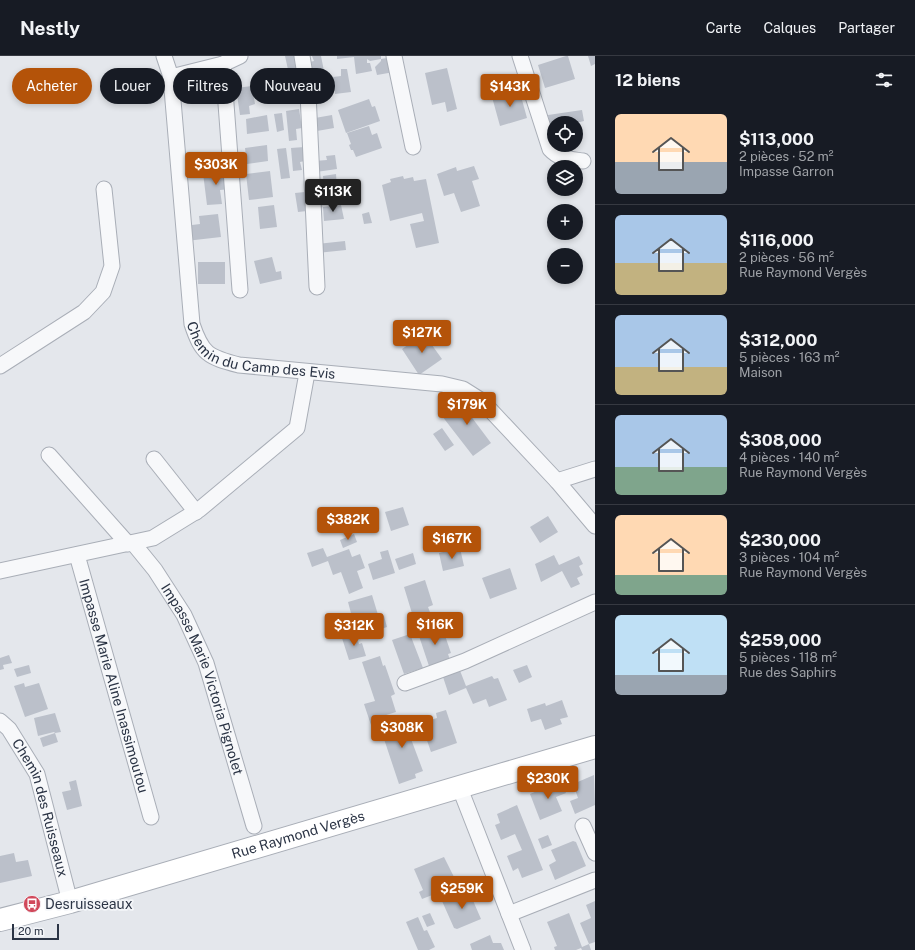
<!DOCTYPE html>
<html lang="fr">
<meta charset="utf-8">
<style>
body{margin:0;font-family:"Public Sans",sans-serif;background:#242831;color:#f1f3f6;height:100vh;display:flex;flex-direction:column;font-size:15px;white-space:nowrap}
*{box-sizing:border-box;margin:0}
p{font-size:13px;color:#9ea1a6}
.icon{flex:none;width:22px;height:22px;fill:none;stroke:currentColor;stroke-width:2;stroke-linecap:round;stroke-linejoin:round}
.map{position:relative;flex:1;overflow:hidden}
.panel{display:flex;flex-direction:column;background:#171b24;width:320px}
.panel>*{flex:none}
.guide{position:absolute;left:12px;top:12px;width:380px;height:36px;display:flex;gap:8px}
.fabs{position:absolute;left:547px;top:60px;display:grid;gap:8px}
.fabs a{display:grid;place-items:center;width:36px;height:36px;border-radius:50%;background:#171b24;box-shadow:0 2px 6px #0003;font-size:20px}
.scale{position:absolute;left:12px;bottom:10px;width:47px;box-sizing:border-box;padding-left:4px;border:2px solid #2b3445;border-top:0;font-size:11px;line-height:14px;white-space:nowrap;color:#2b3445;-webkit-text-stroke:3px #f4f6f9;paint-order:stroke}
.price{position:absolute;translate:-50% -34px;padding:0 9px;border-radius:4px;background:#b45309;color:#fff;font-size:13px;line-height:26px;filter:drop-shadow(0 1px 2px #0008)}
.price::after{content:'';position:absolute;left:50%;top:24px;width:12px;height:9px;margin-left:-6px;background:inherit;clip-path:polygon(0 0,100% 0,50% 100%)}
.price.selected{background:#222;color:#fff}
ul{padding:0;list-style:none}
li{display:flex;align-items:center;gap:12px;height:100px;padding:0 20px}
li+li{border-top:1px solid #363941}
li span{display:grid;place-items:center;flex:none;width:112px;height:80px;border-radius:6px;color:#555}
li>.icon{margin-inline-start:auto}
span .icon{width:48px;height:48px;fill:#fffc;stroke-width:1}
li b{font-size:17px}
h2{display:flex;justify-content:space-between;align-items:center;height:48px;padding:0 20px;font-size:17px}
.pill{padding:0 14px;border-radius:18px;background:#171b24;box-shadow:0 2px 6px #0003;font-size:14px;line-height:36px}
.pill.selected{background:#b45309;color:#fff}
header{display:flex;align-items:center;gap:24px;box-sizing:border-box;height:56px;padding:0 20px;background:#171b24;border-bottom:1px solid #363941}
header strong{font-size:19px}
nav{display:flex;gap:22px;margin-inline-start:auto;font-size:14px}
main{display:flex;flex:1;min-height:0}
.map>svg:first-child{display:block}
.building{fill:#bbc0ca}
.lines{fill:none;stroke-linecap:round;stroke-linejoin:round}
.street-casing{stroke:#a9aeb7;stroke-width:17}
.secondary-casing{stroke:#a9aeb7;stroke-width:24}
.street{stroke:#f7f8fa;stroke-width:15}
.secondary{stroke:#fff;stroke-width:22}
.labels{text-anchor:middle;dominant-baseline:central;stroke-width:3.5;stroke-linejoin:round;paint-order:stroke}
.street-label{font-size:14px;fill:#2b3445;stroke:#f4f6f9}
.poi-label{font-size:14px;fill:#2b3445;stroke:#f4f6f9;text-anchor:start}
</style>
<header>
<strong>Nestly</strong>
<nav><a>Carte</a><a>Calques</a><a>Partager</a></nav>
</header>
<main>
<div class="map">
<svg width="595" height="894" viewBox="0 0 595 894">
<rect width="100%" height="100%" fill="#e4e7ec"/>
<path class="building" d="M285,0h13l6,25 -13,2z
M312,0h9l8,40 -14,4 -10,-37 9,-2z
M337,0h44v3l-11,2 -3,-2v4h3l2,8 -16,3 -2,-17 -17,2z
M566,0h2l7,23 -30,9 -7,-23z
M588,0h7v8l-4,2z
M392,1l2,15 -17,3 -2,-8 6,-6v-2z
M447,12l10,41 -10,3 -2,-10 -13,3 -7,-32z
M341,13h6l4,23 -16,2 -2,-17 8,-1z
M252,30l3,18 -6,2 1,8 -10,1 -4,-27z
M519,33l8,29 -27,8 -8,-29z
M369,43l3,8 3,-1 5,15 -34,12 -8,-23z
M299,53l3,19 -6,1 1,11 -8,1 -3,-30z
M582,54l2,11 -8,2h-22v10h-3l-3,-18z
M282,57l2,17 -7,2 -3,-18z
M267,59l2,16 -22,3 -1,-15z
M332,59l2,13 -17,3 -2,-13z
M369,70l3,9 5,-2 5,15 -26,9 -3,-7h-2l-2,-5 2,-1 -4,-11z
M576,71l4,15h-4z
M267,89l1,16 -21,3 -2,-16z
M304,91l1,14 -5,1 2,8 -9,1 -2,-23z
M286,92l4,30 -9,1 -4,-30z
M335,99l2,14 -21,3 -1,-11 12,-1 -1,-4z
M474,110l5,13 -7,2 8,25 -19,6 -7,-19 -10,3 -7,-22 19,-7 1,4z
M228,114l2,19 -10,1 2,14 -15,1 -4,-32z
M270,115l3,26 -24,3 -3,-26z
M336,118l1,14 -13,1 -1,-13z
M403,120l1,3 9,-2 1,4 12,-2 13,64 -23,5 -6,-24 14,-3 -2,-8 -32,8 -8,-36 9,-3 -1,-3z
M305,136l2,19 -9,1 -3,-19z
M274,149l3,22 -17,2 -2,-22z
M341,149l3,14 -20,2 -1,-14z
M369,156l3,11 -8,1 -2,-10z
M218,158l3,23 -35,4 -2,-15 16,-2 -1,-8z
M345,185l1,9 -29,3v-9z
M272,201l4,15 5,-1 1,8 -22,5 -6,-23z
M198,206h27v22h-27z
M424,278l18,25 -23,16 -17,-26z
M468,340l10,13 -8,6 21,28 -18,13 -31,-40z
M442,372l12,17 -9,6 -12,-17z
M403,451l6,18 -18,6 -6,-19z
M548,460l10,16 -18,11 -10,-16z
M354,478l3,8 -14,6 -3,-8z
M323,492l4,9 22,-8 3,8 8,-3 5,14 -8,3 6,17 -14,6 -8,-22 -8,3 -5,-14 -16,6 -5,-14z
M460,492l4,18 -21,5 -4,-18z
M388,494l7,23 -22,7 -5,-16 14,-5 -2,-7z
M413,497l3,11 -17,6 -4,-11z
M554,499l5,10 20,-9 4,8 -4,2 4,9 -6,3 3,6 -9,4 -9,-17 -21,11 -6,-18z
M510,512l7,21 -27,10 -8,-21z
M425,524l8,25 -5,2 3,8 -17,5 -10,-33z
M372,539l7,23 5,-2 3,11 -18,6 -1,-5 -12,4 -8,-30z
M441,568l10,29 -3,1 3,9 -21,6 -13,-39z
M356,578l3,10 3,-1 4,13 -17,4 -7,-22z
M410,578l13,34 -19,6 -12,-34z
M9,599l3,8 -9,2 1,4 -4,1v-12z
M380,600l3,10 2,-1 10,29 -4,2 5,16 -13,4 3,9 -14,3 -8,-24 11,-3 -13,-39z
M29,609l2,8 -14,4 -3,-8z
M527,609l5,12 -13,6 -6,-13z
M459,612l7,18 26,-10 2,3 4,-1 9,22 -18,7 -3,-8 -13,5 -7,-16 -17,7 -7,-21z
M24,627l1,4 14,-4 9,26 -23,8 -11,-31z
M562,644l6,17 -8,2 2,5 -17,6 -4,-11 -10,3 -4,-13 18,-6 1,3z
M446,654l11,33 -26,9 -10,-29 16,-5 -1,-5z
M55,657l6,19 -6,1 3,9 -15,5 -3,-9 15,-5 -1,-1 -16,4 -4,-18z
M414,661l3,8 -5,1 4,11 -5,2 12,32 -8,3 1,4 -17,6 -19,-57z
M594,719l1,30 -20,9 -5,-13 8,-3 -5,-14z
M76,724l6,26 -15,4 -5,-18 9,-2 -2,-8z
M561,725l5,12 -10,4 6,14 -22,9 -10,-26z
M517,749l26,65 -21,8 -4,-10 -5,3 -6,-15 15,-6 -7,-16 -14,6 -6,-15 5,-2 -3,-9z
M548,779l4,10 -10,4 -4,-10z
M573,785l3,1 10,24 -31,14 -6,-15 7,-4 -5,-11z
M14,797l2,9 12,-2 4,16 -32,7v-27z
M444,801l14,28 -36,14 -3,-7 4,-2 -9,-21z
M468,833l13,30 -24,10 -3,-1 -12,-27z
M595,845v41l-6,2 -9,-21 11,-5 -5,-13z
M430,857l5,11 -8,3 -5,-11z
M569,857l13,34 7,-3 2,6h-9l-1,-2 -5,2h-21l-1,-3 3,-1 -10,-24z
M418,861l6,14 3,-1 8,17 -6,3h-11l-12,-28z
M490,879l3,8h8l3,7h-32l-2,-6z"/>
<g class="lines">
<defs>
<g id="street">
<path d="M164,0l7,21"/>
<path id="s1" d="M240,0l-17,8 -52,13 21,247c10,30 16,33 47,41l203,19 21,5 19,12 75,80 38,45"/>
<path d="M302,0l6,37 9,194"/>
<path d="M394,0l19,91"/>
<path d="M520,0l30,93c9,10 19,10 33,12"/>
<path d="M223,8l17,226"/>
<path d="M0,310l84,-54 19,-20 9,-26 -8,-77"/>
<path d="M49,399l79,89"/>
<path d="M154,403l42,53"/>
<path d="M557,425l38,-12"/>
<path id="s2" d="M133,487l22,27 29,45 22,48 48,163"/>
<path id="s3" d="M77,499l74,262"/>
<path d="M0,515l153,-33 47,-29 97,-81 10,-55"/>
<path d="M405,627l60,-22 130,-59"/>
<path id="s4" d="M0,665l9,8 28,45 33,128"/>
<path d="M459,730l64,164"/>
<path d="M583,770l12,27"/>
<path d="M509,858l86,-34"/>
</g>
<g id="secondary">
<path id="s5" d="M0,864l70,-18 525,-155"/>
</g>
</defs>
<use href="#street" class="street-casing"/>
<use href="#secondary" class="secondary-casing"/>
<use href="#street" class="street"/>
<use href="#secondary" class="secondary"/>
</g>
<defs>
<symbol id="bus-disc" viewBox="-11 -11 22 22"><circle r="9.5" fill="#d1495b" stroke="#f4f6f9"/><path d="M-5-6H5V4H4V6H2V4H-2V6H-4V4H-5ZM-3.5-4V0h7V-4ZM-3.5 1.2v1.5H-2V1.2ZM2 1.2v1.5H3.5V1.2Z" fill="#fff"/></symbol>
</defs>
<g fill-rule="evenodd">
<use href="#bus-disc" x="22" y="838" width="20" height="20"/>
</g>
<g class="labels">
<g class="street-label">
<text stroke="none"><textPath href="#s1" startOffset="401">Chemin du Camp des Evis</textPath></text>
<text stroke="none"><textPath href="#s2" startOffset="155">Impasse Marie Victoria Pignolet</textPath></text>
<text stroke="none"><textPath href="#s3" startOffset="136">Impasse Marie Aline Inassimoutou</textPath></text>
<text stroke="none"><textPath href="#s4" startOffset="98">Chemin des Ruisseaux</textPath></text>
<text stroke="none"><textPath href="#s5" startOffset="310">Rue Raymond Vergès</textPath></text>
</g>
<g class="poi-label">
<text x="45" y="848">Desruisseaux</text>
</g>
</g>
</svg>
<div class="fabs">
<a><svg class="icon" aria-label="locate" viewBox="0 0 24 24"><circle cx="12" cy="12" r="6"/><path d="M12 2v4M12 18v4M2 12h4M18 12h4"/></svg></a>
<a><svg class="icon" aria-label="layers" viewBox="0 0 24 24"><path d="M12 4l9 5-9 5-9-5zM3 14l9 5 9-5"/></svg></a>
<a>+</a>
<a>−</a>
</div>
<div class="scale">20 m</div>
<b class="price" style="left:510px;top:52px">$143K</b>
<b class="price" style="left:216px;top:130px">$303K</b>
<b class="price selected" style="left:333px;top:157px">$113K</b>
<b class="price" style="left:422px;top:298px">$127K</b>
<b class="price" style="left:467px;top:370px">$179K</b>
<b class="price" style="left:348px;top:485px">$382K</b>
<b class="price" style="left:452px;top:504px">$167K</b>
<b class="price" style="left:435px;top:590px">$116K</b>
<b class="price" style="left:354px;top:591px">$312K</b>
<b class="price" style="left:402px;top:693px">$308K</b>
<b class="price" style="left:548px;top:744px">$230K</b>
<b class="price" style="left:462px;top:854px">$259K</b>
<div class="guide">
<a class="pill selected">Acheter</a>
<a class="pill">Louer</a>
<a class="pill">Filtres</a>
<a class="pill">Nouveau</a>
</div>
</div>
<section class="panel">
<h2>12 biens<svg class="icon" aria-label="filters" viewBox="0 0 24 24"><path d="M4 7h16M4 17h16"/><circle cx="9" cy="7" r="2"/><circle cx="15" cy="17" r="2"/></svg></h2>
<ul>
<li><span style="background:linear-gradient(#ffd9b3 60%,#9aa5b1 0)"><svg class="icon" aria-label="home" viewBox="0 0 24 24"><path d="M3 11l9-7 9 7M6 9v11h12V9"/></svg></span><div><b>$113,000</b><p>2 pièces · 52 m²</p><p>Impasse Garron</p></div></li>
<li><span style="background:linear-gradient(#a9c7e8 60%,#c2b280 0)"><svg class="icon" aria-label="home" viewBox="0 0 24 24"><path d="M3 11l9-7 9 7M6 9v11h12V9"/></svg></span><div><b>$116,000</b><p>2 pièces · 56 m²</p><p>Rue Raymond Vergès</p></div></li>
<li><span style="background:linear-gradient(#a9c7e8 65%,#c2b280 0)"><svg class="icon" aria-label="home" viewBox="0 0 24 24"><path d="M3 11l9-7 9 7M6 9v11h12V9"/></svg></span><div><b>$312,000</b><p>5 pièces · 163 m²</p><p>Maison</p></div></li>
<li><span style="background:linear-gradient(#a9c7e8 65%,#7fa58c 0)"><svg class="icon" aria-label="home" viewBox="0 0 24 24"><path d="M3 11l9-7 9 7M6 9v11h12V9"/></svg></span><div><b>$308,000</b><p>4 pièces · 140 m²</p><p>Rue Raymond Vergès</p></div></li>
<li><span style="background:linear-gradient(#ffd9b3 75%,#7fa58c 0)"><svg class="icon" aria-label="home" viewBox="0 0 24 24"><path d="M3 11l9-7 9 7M6 9v11h12V9"/></svg></span><div><b>$230,000</b><p>3 pièces · 104 m²</p><p>Rue Raymond Vergès</p></div></li>
<li><span style="background:linear-gradient(#bfe0f5 75%,#9aa5b1 0)"><svg class="icon" aria-label="home" viewBox="0 0 24 24"><path d="M3 11l9-7 9 7M6 9v11h12V9"/></svg></span><div><b>$259,000</b><p>5 pièces · 118 m²</p><p>Rue des Saphirs</p></div></li>
</ul>
</section>
</main>
